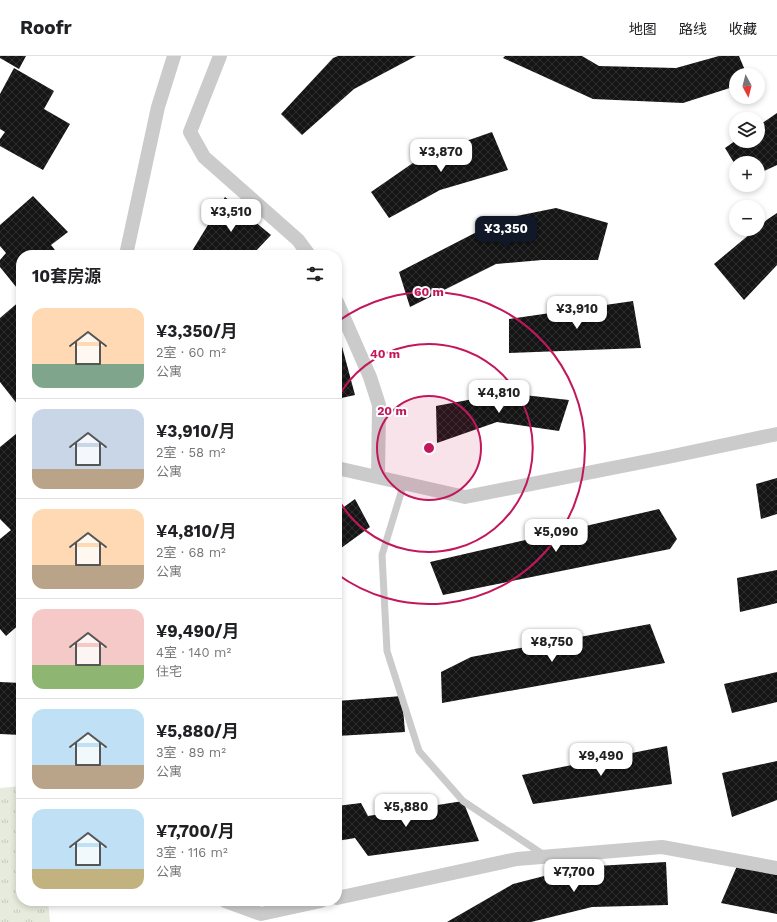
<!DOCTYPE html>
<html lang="zh">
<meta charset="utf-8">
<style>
body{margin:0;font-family:"Work Sans","Noto Sans SC",sans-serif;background:#f2f2f2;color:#202124;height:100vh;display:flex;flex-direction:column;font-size:15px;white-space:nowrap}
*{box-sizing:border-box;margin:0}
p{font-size:13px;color:#757577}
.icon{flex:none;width:22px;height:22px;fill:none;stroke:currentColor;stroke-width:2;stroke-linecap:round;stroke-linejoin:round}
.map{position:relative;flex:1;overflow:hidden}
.side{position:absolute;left:16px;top:194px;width:326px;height:656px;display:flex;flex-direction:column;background:#fff;border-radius:16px;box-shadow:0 2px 6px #0003}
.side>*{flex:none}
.needle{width:26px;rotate:173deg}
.tools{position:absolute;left:729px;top:12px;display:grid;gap:8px}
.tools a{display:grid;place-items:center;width:36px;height:36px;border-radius:50%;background:#fff;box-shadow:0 2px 6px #0003;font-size:20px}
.price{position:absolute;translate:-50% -34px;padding:0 9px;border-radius:8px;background:#fff;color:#222;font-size:13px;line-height:26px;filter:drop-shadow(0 1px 2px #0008)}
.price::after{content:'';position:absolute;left:50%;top:24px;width:12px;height:9px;margin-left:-6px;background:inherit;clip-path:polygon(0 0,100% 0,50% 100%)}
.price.selected{background:#111827;color:#fff}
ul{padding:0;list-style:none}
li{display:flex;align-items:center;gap:12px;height:100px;padding:0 16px}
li+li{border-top:1px solid #e0e0e0}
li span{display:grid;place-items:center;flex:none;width:112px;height:80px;border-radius:12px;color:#555}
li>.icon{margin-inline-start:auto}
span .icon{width:48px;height:48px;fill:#fffc;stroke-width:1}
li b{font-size:17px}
h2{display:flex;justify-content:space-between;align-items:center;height:48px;padding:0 16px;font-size:17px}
header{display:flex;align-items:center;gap:24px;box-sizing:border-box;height:56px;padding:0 20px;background:#fff;border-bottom:1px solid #e0e0e0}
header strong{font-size:19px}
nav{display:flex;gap:22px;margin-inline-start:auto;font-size:14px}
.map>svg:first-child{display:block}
.park{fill:url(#park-tufts)}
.building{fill:url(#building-cross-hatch)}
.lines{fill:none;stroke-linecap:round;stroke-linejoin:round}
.lane{stroke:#cbcbcb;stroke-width:7}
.street{stroke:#cbcbcb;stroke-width:14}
.ring{fill:none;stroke:#c2185b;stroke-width:2}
.centre{fill:#c2185b;stroke:#fff;stroke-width:2}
.ring-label{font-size:12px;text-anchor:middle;font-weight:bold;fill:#c2185b;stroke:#fff;stroke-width:4;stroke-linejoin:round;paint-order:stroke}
</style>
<header>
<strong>Roofr</strong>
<nav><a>地图</a><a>路线</a><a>收藏</a></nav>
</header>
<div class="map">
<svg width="777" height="866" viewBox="0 0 777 866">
<defs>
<pattern id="park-tufts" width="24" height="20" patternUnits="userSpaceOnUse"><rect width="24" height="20" fill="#e7ebdd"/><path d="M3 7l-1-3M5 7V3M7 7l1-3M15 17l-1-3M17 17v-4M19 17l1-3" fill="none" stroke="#c6cabe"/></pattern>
<pattern id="building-cross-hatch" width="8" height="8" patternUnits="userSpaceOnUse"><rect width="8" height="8" fill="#151515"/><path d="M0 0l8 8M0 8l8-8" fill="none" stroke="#2f2f2f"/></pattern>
</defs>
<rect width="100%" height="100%" fill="#fff"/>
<path class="park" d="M21,730v115h27l2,21h-50v-134z"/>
<path class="building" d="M0,0h26l-7,13 -19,-11z
M338,0h78l-62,33 -52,46 -21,-21 52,-56z
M505,0h77l17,10 77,2 43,-12h20l8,19h-11v11l-53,17 -90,-4 -90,-41z
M14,12l40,23 -10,18 26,15 -27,46 -43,-24v-7l5,-7 -5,-3v-35z
M777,57v52l-19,9v-11h-22v3l-11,-18 10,-7h23v-15z
M492,76l16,38 -68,20 -51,28 -18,-26 52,-36z
M33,140l35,36 -17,13 8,10h-38v38l-21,-26v-7l6,-7 -6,-7v-21z
M225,141l46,38 -19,20h-55l-5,-4z
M556,152l52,15 -10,37h-56l-46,4 -86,43 -11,-35 103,-53z
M777,157v52l-33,35 -30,-36 42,-35h2v-2l10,-8z
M21,244v102l-3,3 -18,-23v-64z
M633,245l8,47 -132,5v-34z
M340,283l15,56 -18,4v-59z
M505,337l64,7 -10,31 -62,-9 -60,21 -1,-37z
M16,378l5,5v92l-5,4 5,4v84l-15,13 -6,-7v-90l11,-9 -11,-11v-72z
M777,422v36l-16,5 -5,-35z
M355,443l15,28 -33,24v-39z
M659,453l18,30 -7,10 -227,46 -13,-33z
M777,514v33l-37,9 -3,-34z
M650,568l15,39 -223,40 -1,-31 30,-15z
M777,616v30l-45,11 -8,-29z
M0,626l21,1v52l-21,-1z
M402,640l3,36 -68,4v-35z
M667,690l5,38 -139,20 -11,-29z
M777,705v39l-45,17 -10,-44z
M463,745l16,40 -111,15 -13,-18 -18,3v-35l24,-3 7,13z
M666,806l2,43 -76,2 -61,15h-84l66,-38 66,-17z
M737,810l40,6v42l-56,-11z"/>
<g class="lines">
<path class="lane" d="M404,427l-22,72 5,96 32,100 44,50 81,54"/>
<path class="street" d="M220,0l-30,76 14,25 94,83 11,15
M126,199l32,-148 16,-51
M337,246l33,75 9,28 -1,72
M337,412l128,29 203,-40 109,-23
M337,842l180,-39 145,-12 115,21
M225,845l36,13 60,-13"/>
</g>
<circle cx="429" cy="392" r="52" fill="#c2185b" fill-opacity=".12"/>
<g class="ring">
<circle cx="429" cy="392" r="52"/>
<path d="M337 343A104 104 0 1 1 337 441"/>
<path d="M337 266A156 156 0 1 1 337 518"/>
</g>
<circle cx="429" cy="392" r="6" class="centre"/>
<g class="ring-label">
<text x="429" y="240">60 m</text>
<text x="385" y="302">40 m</text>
<text x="392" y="359">20 m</text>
</g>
</svg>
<div class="tools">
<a><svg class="needle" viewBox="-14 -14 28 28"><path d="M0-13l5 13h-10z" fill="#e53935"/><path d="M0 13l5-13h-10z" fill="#757577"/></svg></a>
<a><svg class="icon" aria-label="layers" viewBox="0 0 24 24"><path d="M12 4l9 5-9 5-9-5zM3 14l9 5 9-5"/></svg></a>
<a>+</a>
<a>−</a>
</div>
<b class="price" style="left:441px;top:117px">¥3,870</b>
<b class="price" style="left:231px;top:177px">¥3,510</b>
<b class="price selected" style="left:506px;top:194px">¥3,350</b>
<b class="price" style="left:577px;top:274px">¥3,910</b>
<b class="price" style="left:499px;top:358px">¥4,810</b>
<b class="price" style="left:556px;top:497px">¥5,090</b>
<b class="price" style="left:552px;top:607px">¥8,750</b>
<b class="price" style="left:601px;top:721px">¥9,490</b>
<b class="price" style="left:406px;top:772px">¥5,880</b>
<b class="price" style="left:574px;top:837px">¥7,700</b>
<section class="side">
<h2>10套房源<svg class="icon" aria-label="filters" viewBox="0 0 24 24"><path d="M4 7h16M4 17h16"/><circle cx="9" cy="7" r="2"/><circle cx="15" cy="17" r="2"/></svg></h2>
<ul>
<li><span style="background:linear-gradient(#ffd9b3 70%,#7fa58c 0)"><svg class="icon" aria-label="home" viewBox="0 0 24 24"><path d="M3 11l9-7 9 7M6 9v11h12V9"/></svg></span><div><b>¥3,350/月</b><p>2室 · 60 m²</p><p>公寓</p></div></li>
<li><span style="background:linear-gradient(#c9d6e8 75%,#b9a48a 0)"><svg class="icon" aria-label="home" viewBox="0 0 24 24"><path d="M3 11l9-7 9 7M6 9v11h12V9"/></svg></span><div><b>¥3,910/月</b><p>2室 · 58 m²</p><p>公寓</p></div></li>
<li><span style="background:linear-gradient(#ffd9b3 70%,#b9a48a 0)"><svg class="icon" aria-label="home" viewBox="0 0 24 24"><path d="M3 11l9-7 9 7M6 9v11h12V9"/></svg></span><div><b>¥4,810/月</b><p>2室 · 68 m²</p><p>公寓</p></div></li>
<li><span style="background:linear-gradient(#f6c9c9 70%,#8fb573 0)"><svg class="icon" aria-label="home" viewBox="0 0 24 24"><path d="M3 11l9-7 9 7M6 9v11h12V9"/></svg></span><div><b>¥9,490/月</b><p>4室 · 140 m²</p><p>住宅</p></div></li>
<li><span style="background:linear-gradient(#bfe0f5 70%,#b9a48a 0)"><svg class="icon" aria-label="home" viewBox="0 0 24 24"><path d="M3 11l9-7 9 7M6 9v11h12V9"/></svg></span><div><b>¥5,880/月</b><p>3室 · 89 m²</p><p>公寓</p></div></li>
<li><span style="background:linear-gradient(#bfe0f5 75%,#c2b280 0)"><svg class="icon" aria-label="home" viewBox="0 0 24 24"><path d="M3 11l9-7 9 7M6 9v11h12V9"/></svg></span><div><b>¥7,700/月</b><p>3室 · 116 m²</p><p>公寓</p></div></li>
</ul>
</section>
</div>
